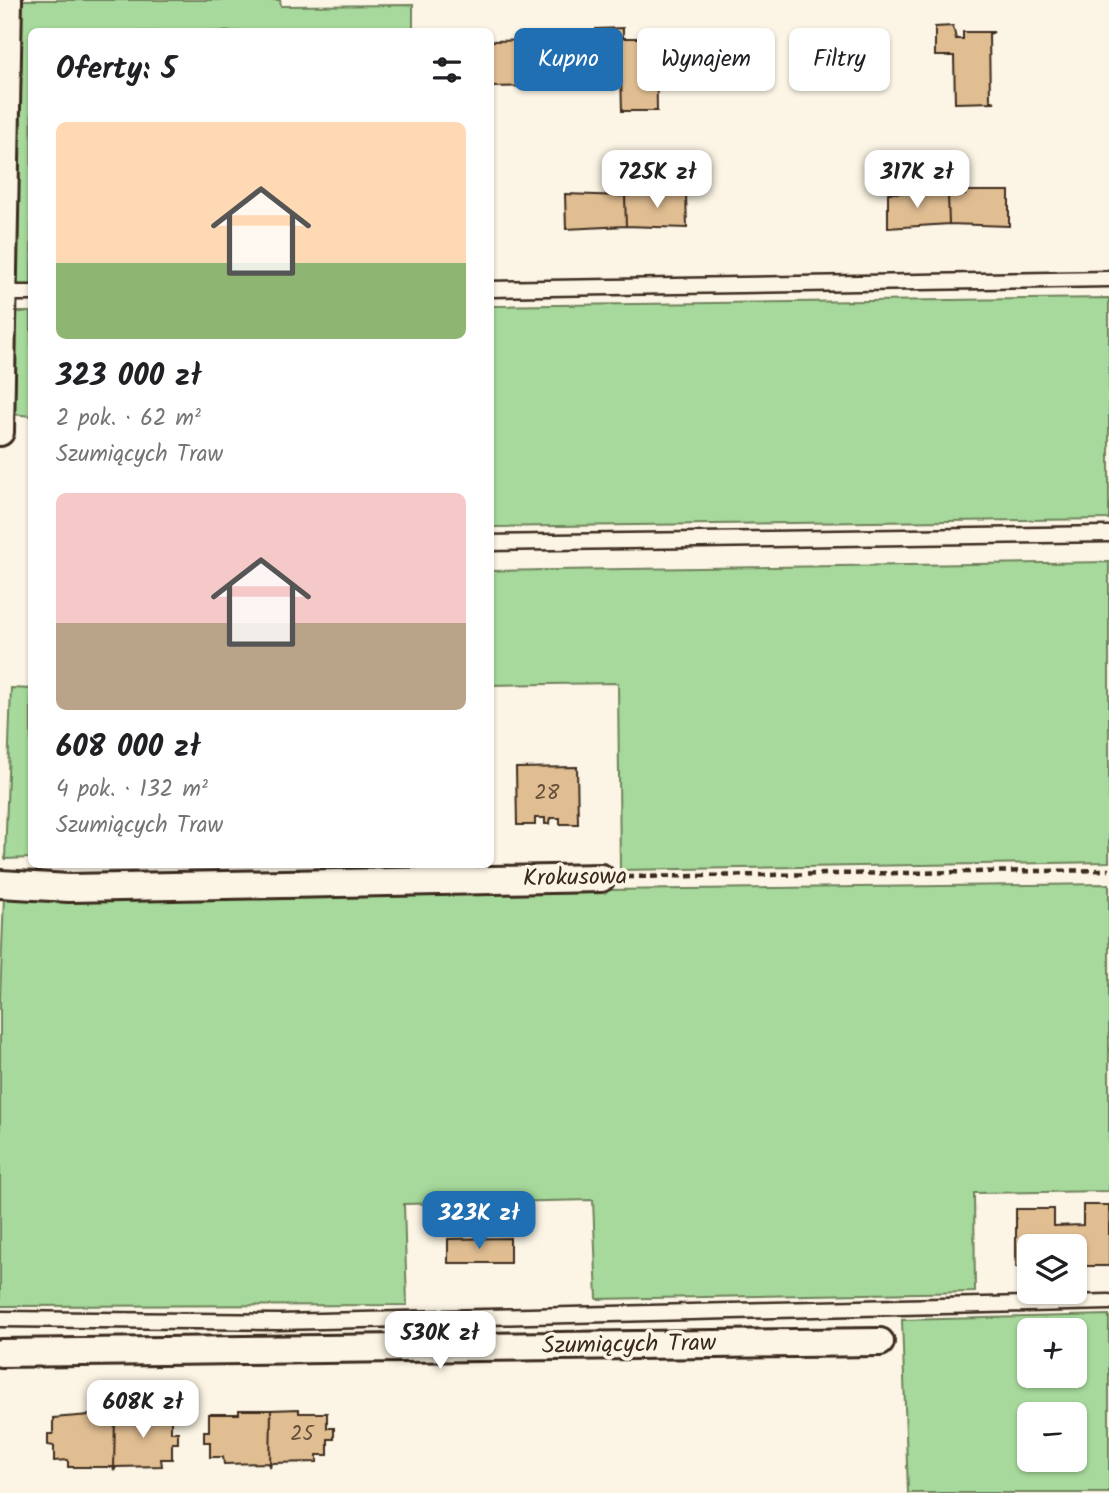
<!DOCTYPE html>
<html lang="pl">
<meta charset="utf-8">
<style>
body{margin:0;font-family:Kalam,sans-serif;background:#f6f6f6;color:#202124;height:100vh;display:flex;flex-direction:column;font-size:26px;white-space:nowrap}
*{box-sizing:border-box;margin:0}
p{font-size:23px;color:#757577}
.icon{flex:none;width:38px;height:38px;fill:none;stroke:currentColor;stroke-width:2;stroke-linecap:round;stroke-linejoin:round}
.map{position:relative;flex:1;overflow:hidden}
.drawer{position:absolute;left:28px;top:28px;width:466px;height:840px;display:flex;flex-direction:column;background:#fff;border-radius:10px;box-shadow:0 2px 5px #0004}
.drawer>*{flex:none}
.guide{position:absolute;left:514px;top:28px;width:488px;height:63px;display:flex;gap:14px}
.controls{position:absolute;left:1017px;top:1234px;display:grid;gap:14px}
.controls a{display:grid;place-items:center;width:70px;height:70px;border-radius:10px;background:#fff;box-shadow:0 2px 5px #0004;font-size:35px}
.price{position:absolute;translate:-50% -60px;padding:0 16px;border-radius:14px;background:#fff;color:#222;font-size:23px;line-height:46px;filter:drop-shadow(0 2px 4px #0008)}
.price::after{content:'';position:absolute;left:50%;top:42px;width:21px;height:16px;margin-left:-10px;background:inherit;clip-path:polygon(0 0,100% 0,50% 100%)}
.price.active{background:#1f6fb2;color:#fff}
ul{padding:0;list-style:none}
li{display:grid;align-content:center;gap:14px;height:371px;padding:0 28px}
li span{display:grid;place-items:center;height:217px;border-radius:10px;color:#555}
li>.icon{margin-inline-start:auto}
span .icon{width:126px;height:126px;fill:#fffc;stroke-width:1}
li b{font-size:30px}
h2{display:flex;justify-content:space-between;align-items:center;height:84px;padding:0 28px;font-size:30px}
.tag{padding:0 24px;border-radius:10px;background:#fff;box-shadow:0 2px 5px #0004;font-size:24px;line-height:63px}
.tag.active{background:#1f6fb2;color:#fff}
.map>svg:first-child{display:block}
.green{fill:#a6d99b;stroke:#70825c;stroke-width:2;fill-rule:evenodd}
.building{fill:#e1be92;stroke:#3b2a1e;stroke-width:2}
.lines{fill:none;stroke-linecap:round;stroke-linejoin:round}
.service-casing{stroke:#3b2a1e;stroke-width:19}
.minor-casing{stroke:#3b2a1e;stroke-width:32}
.path{stroke:#3b2a1e;stroke-width:4.5;stroke-dasharray:7 5;stroke-linecap:butt}
.service{stroke:#fcf5e5;stroke-width:14}
.minor{stroke:#fcf5e5;stroke-width:26}
.labels{text-anchor:middle;dominant-baseline:central;stroke-width:7;stroke-linejoin:round;paint-order:stroke}
.number-label{font-size:21px;fill:#644f3b}
.street-label{font-size:24px;fill:#3b2a1e;stroke:#fcf5e5}
</style>
<div class="map">
<svg width="1109" height="1493" viewBox="0 0 1109 1493">
<rect width="100%" height="100%" fill="#fcf5e5"/>
<filter id="ink" filterUnits="userSpaceOnUse"><feTurbulence type="fractalNoise" baseFrequency=".0143" numOctaves="2"/><feDisplacementMap in="SourceGraphic" scale="14" xChannelSelector="R" yChannelSelector="G"/><feConvolveMatrix kernelMatrix="1 2 1 2 8 2 1 2 1" color-interpolation-filters="sRGB"/></filter>
<g filter="url(#ink)">
<path class="green" d="M15,0h265l1,6 132,-1v26l-381,1 -1,253 -21,1z
M1109,298v221l-619,8v-221z
M10,312h21v104l-19,-2z
M1109,562v300l-489,8 -2,-187 -128,2v-114z
M11,688l20,1v169l-26,1z
M1109,884v307l-135,2 1,99 -378,7 -4,-99 -189,4 3,101 -407,1v-308l4,-101z
M1109,1315v178h-201l-6,-173zM1029,1330h45v46h-45zM1029,1414h45v46h-45z"/>
<path class="building" d="M953,26l3,13h7v-7h31l-5,2 1,66 5,2 -40,1 -1,-47h-19v-29z
M623,28v10h33l1,73h-35l-1,-37h-25v-45z
M552,40v46l-62,1v-46z
M965,191h44v35l-60,-2 -1,-29h17z
M932,192v3h16l1,29 -61,4v-35z
M642,193h44l1,35 -61,-2 -1,-30z
M565,194l60,2 1,30 -60,3z
M577,767l1,57h-18v-6h-10l-1,6h-4v-6h-10v7h-18l-1,-57z
M1083,1205h26v61h-35v-20h-45v21h-13v-58h38v17l29,-1z
M510,1238v25h-62v-24z
M299,1409v4h28v15h7v11h-6v16h-11v7l-46,1 -1,5 1,-58z
M239,1410h32l-1,58 -1,-5 -45,1 -1,-7h-13v-15h-6v-11h5v-17h30z
M115,1413l-1,58 -1,-4h-45v-7l-14,1v-15l-6,-1v-11h5v-16z
M115,1413l56,3v16h7v11h-6v16h-11l1,7 -46,1 -2,4z"/>
<g class="lines">
<defs>
<path id="service" d="M490,289l619,-10
M2,293h30
M490,543l619,-9
M0,1319l279,3 830,-20"/>
<path id="minor" d="M0,432l8,-432
M0,884l69,4 532,-10
M0,1353l880,-11"/>
</defs>
<use href="#service" class="service-casing"/>
<use href="#minor" class="minor-casing"/>
<path class="path" d="M627,877l482,-7"/>
<use href="#service" class="service"/>
<use href="#minor" class="minor"/>
</g>
</g>
<g class="labels">
<g class="number-label">
<text x="547" y="793">28</text>
<text x="302" y="1434">25</text>
</g>
<g class="street-label">
<text transform="translate(575 878) rotate(-1)">Krokusowa</text>
<text transform="translate(629 1345) rotate(-1)">Szumiących Traw</text>
</g>
</g>
</svg>
<div class="controls">
<a><svg class="icon" aria-label="layers" viewBox="0 0 24 24"><path d="M12 4l9 5-9 5-9-5zM3 14l9 5 9-5"/></svg></a>
<a>+</a>
<a>−</a>
</div>
<b class="price" style="left:657px;top:210px">725K zł</b>
<b class="price" style="left:917px;top:210px">317K zł</b>
<b class="price active" style="left:479px;top:1251px">323K zł</b>
<b class="price" style="left:440px;top:1371px">530K zł</b>
<b class="price" style="left:143px;top:1440px">608K zł</b>
<div class="guide">
<a class="tag active">Kupno</a>
<a class="tag">Wynajem</a>
<a class="tag">Filtry</a>
</div>
<section class="drawer">
<h2>Oferty: 5<svg class="icon" aria-label="filters" viewBox="0 0 24 24"><path d="M4 7h16M4 17h16"/><circle cx="9" cy="7" r="2"/><circle cx="15" cy="17" r="2"/></svg></h2>
<ul>
<li><span style="background:linear-gradient(#ffd9b3 65%,#8fb573 0)"><svg class="icon" aria-label="home" viewBox="0 0 24 24"><path d="M3 11l9-7 9 7M6 9v11h12V9"/></svg></span><div><b>323 000 zł</b><p>2 pok. · 62 m²</p><p>Szumiących Traw</p></div></li>
<li><span style="background:linear-gradient(#f6c9c9 60%,#b9a48a 0)"><svg class="icon" aria-label="home" viewBox="0 0 24 24"><path d="M3 11l9-7 9 7M6 9v11h12V9"/></svg></span><div><b>608 000 zł</b><p>4 pok. · 132 m²</p><p>Szumiących Traw</p></div></li>
</ul>
</section>
</div>
